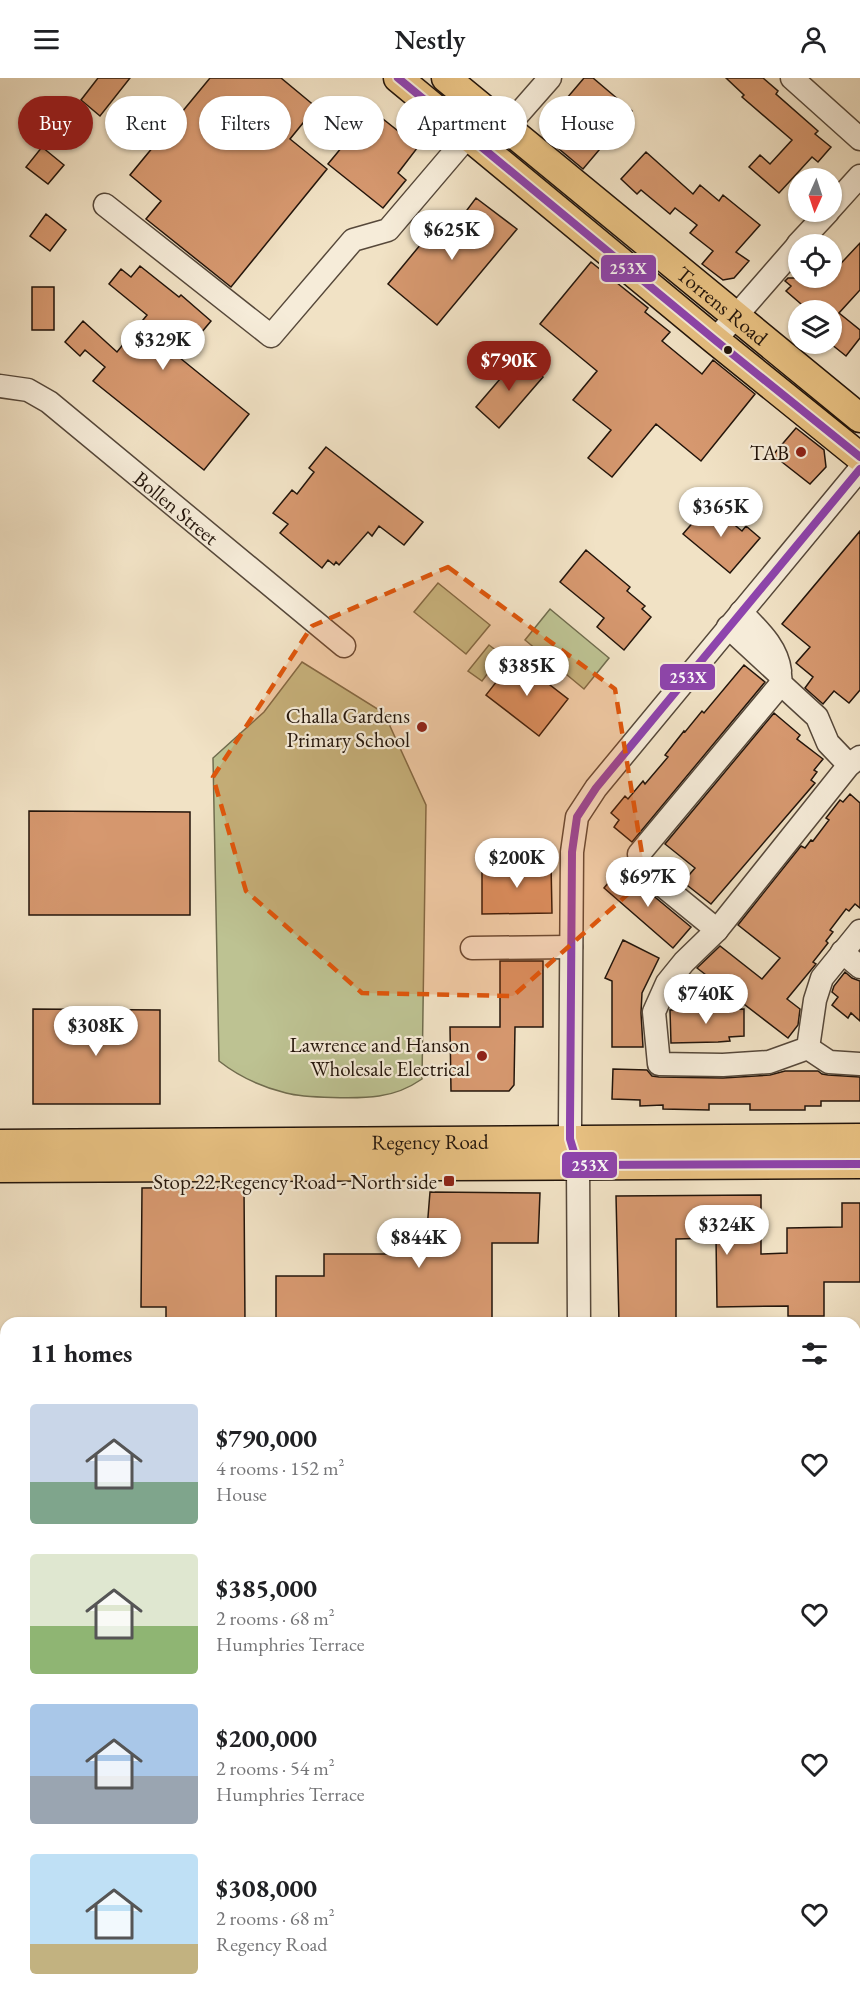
<!DOCTYPE html>
<meta charset="utf-8">
<style>
body{margin:0;font-family:"EB Garamond",serif;background:#f2f2f2;color:#202124;height:100vh;display:flex;flex-direction:column;font-size:22px;white-space:nowrap}
*{box-sizing:border-box;margin:0}
p{font-size:20px;color:#757577}
.icon{flex:none;width:33px;height:33px;fill:none;stroke:currentColor;stroke-width:2;stroke-linecap:round;stroke-linejoin:round}
.map{position:relative;flex:1;overflow:hidden}
.drawer{position:absolute;left:0px;top:1239px;width:861px;height:686px;display:flex;flex-direction:column;background:#fff;border-radius:18px 18px 0 0;box-shadow:0 2px 4px #0004}
.drawer>*{flex:none}
.guide{position:absolute;left:18px;top:18px;width:825px;height:54px;display:flex;gap:12px}
.needle{width:39px;rotate:183deg}
.tools{position:absolute;left:788px;top:90px;display:grid;gap:12px}
.tools a{display:grid;place-items:center;width:54px;height:54px;border-radius:50%;background:#fff;box-shadow:0 2px 4px #0004;font-size:30px}
.price{position:absolute;translate:-50% -51px;padding:0 14px;border-radius:21px;background:#fff;color:#222;font-size:20px;line-height:39px;filter:drop-shadow(0 2px 3px #0008)}
.price::after{content:'';position:absolute;left:50%;top:36px;width:18px;height:14px;margin-left:-9px;background:inherit;clip-path:polygon(0 0,100% 0,50% 100%)}
.price.active{background:#8f2418;color:#fff}
ul{padding:0;list-style:none}
li{display:flex;align-items:center;gap:18px;height:150px;padding:0 30px}
li span{display:grid;place-items:center;flex:none;width:168px;height:120px;border-radius:6px;color:#555}
li>.icon{margin-inline-start:auto}
span .icon{width:72px;height:72px;fill:#fffc;stroke-width:1}
li b{font-size:26px}
h2{display:flex;justify-content:space-between;align-items:center;height:72px;padding:0 30px;font-size:26px}
.tag{padding:0 21px;border-radius:27px;background:#fff;box-shadow:0 2px 4px #0004;font-size:21px;line-height:54px}
.tag.active{background:#8f2418;color:#fff}
header{display:flex;justify-content:space-between;align-items:center;height:78px;padding:0 30px;background:#fff;font-size:27px;font-weight:600}
.map>svg:first-child{display:block}
.green{fill:#bdc292;stroke:#706c4e;stroke-width:1.5}
.building{fill:#d6986f;stroke:#23150b;stroke-width:1.5}
.lines{fill:none;stroke-linecap:round;stroke-linejoin:round}
.minor-casing{stroke:#56483a;stroke-width:25}
.major-casing{stroke:#23150b;stroke-width:31}
.minor{stroke:#f6ecd9;stroke-width:22}
.major{stroke:#e8c182;stroke-width:28}
.bus-1-casing{stroke:#f6ecd9;stroke-width:12}
.bus-1{stroke:#8e44ad;stroke-width:8}
.marked{fill:#de560c;fill-opacity:0.2;stroke:#de560c;stroke-width:4.5;stroke-dasharray:12 8;stroke-linejoin:round}
.bus-dot{fill:#23150b;stroke:#f6ecd9;stroke-width:2}
.poi-dot{fill:#8f2418;stroke:#f6ecd9;stroke-width:2}
.labels{text-anchor:middle;dominant-baseline:central;stroke-width:4.5;stroke-linejoin:round;paint-order:stroke}
.street-label{font-size:21px;fill:#23150b;stroke:#f6ecd9}
.poi-label{font-size:21px;fill:#23150b;stroke:#f6ecd9;text-anchor:end}
.line-badge{stroke:#f6ecd9;stroke-width:2}
.badge-label{font-size:16px;text-anchor:middle;font-weight:bold;fill:#fff}
</style>
<header><svg class="icon" aria-label="menu" viewBox="0 0 24 24"><path d="M4 6h16M4 12h16M4 18h16"/></svg>Nestly<svg class="icon" aria-label="person" viewBox="0 0 24 24"><circle cx="12" cy="8" r="4"/><path d="M4 21q1-7 8-7t8 7"/></svg></header>
<div class="map">
<svg width="860" height="1924" viewBox="0 0 860 1924">
<rect width="100%" height="100%" fill="#f1e2c5"/>
<filter id="stains"><feTurbulence type="fractalNoise" baseFrequency=".00333" numOctaves="4"/><feColorMatrix values="0 0 0 0 .2 0 0 0 0 .09 0 0 0 0 .02 0 0 0 .5 -.17"/></filter>
<radialGradient id="worn" r=".72"><stop offset=".6" stop-color="#630" stop-opacity="0"/><stop offset="1" stop-color="#630" stop-opacity=".3"/></radialGradient>
<path class="green" d="M438,505l52,42 -24,29 -52,-42z
M550,531l59,49 -25,31 -59,-49z
M489,567l13,10 -20,26 -14,-10z
M302,584l82,51 42,92 -4,274c-13,9 -28,15 -43,17 -19,3 -75,2 -93,-3 -24,-6 -48,-17 -67,-32l-6,-303 51,-46z"/>
<path class="building" d="M98,0h32l-30,38 -19,-16z
M210,0h71l35,29 -26,32 37,30 -96,118 -85,-68 15,-18 -31,-26z
M584,0h9l39,33 -49,58 -37,-31 -2,-13z
M726,0h37l15,13 -2,3 42,37 -3,3 16,13 -13,15 -6,-5 -33,36 -30,-26 11,-12 10,9 22,-24 -50,-43 2,-2z
M368,29l50,40 -20,26 8,7 -23,28 -55,-44 24,-29 -4,-3z
M42,69l22,18 -16,19 -22,-17z
M646,74l47,42 7,-9 19,16 4,-6 37,30 -24,27 13,9 -15,17 -11,2 -21,-16 11,-13 -23,-18 7,-8 -22,-17 -5,6 -29,-24 -4,4 -16,-15z
M476,120l41,31 -80,96 -49,-41 52,-63 12,9z
M46,136l20,16 -16,21 -20,-15z
M860,165v47l-21,23 21,17v8l-14,18 -15,-12v-34h-23l-22,-19 5,-5 -6,-5 3,-3h43v-4z
M591,184l57,46 -3,4 25,20 -8,9 40,33 11,-14 42,34 -54,67 -45,-37 -44,53 -24,-19 23,-28 -38,-30 24,-29 -57,-47z
M140,188l39,31 2,-2 30,26 -31,37 69,56 -45,56 -111,-89 12,-14 -20,-17 -5,6 -15,-14 18,-21 34,31 30,-37 -38,-31 12,-15 10,8z
M32,209h22v43h-22z
M519,279l24,20 -44,51 -23,-21z
M796,350l28,22 2,17 -16,17 -37,-29z
M326,369l97,75 -19,23 -25,-19 -7,10 -4,-4 -29,33 -3,-3 -2,3 -6,-5 -6,8 -42,-35 8,-9 -15,-11 19,-23 5,4 17,-22 -5,-4z
M709,426l33,27 4,-5 14,12 -30,35 -47,-39z
M860,453v159l-11,13 -15,-12 -11,13 -18,-16 8,-11 -17,-14 14,-16 -28,-23z
M586,472l44,37 -3,4 18,15 -3,3 9,8 -27,33 -27,-23 7,-9 -44,-36z
M515,580l53,41 -29,37 -53,-41z
M744,587l21,17 -133,160 -18,-15 5,-7 -8,-7 14,-17 3,3 15,-18 2,3 23,-27 -3,-2 19,-24 1,1 17,-21 2,2z
M774,635l26,22 -3,4 26,20 -9,11 3,2 -6,8 4,3 -104,121 -28,-22 12,-14 -30,-24z
M850,716l10,9v105l-5,-4 -6,7 -3,-2 -16,21 3,2 -7,9 2,2 -15,19 3,2 -29,35 13,10 -2,16 -10,13 -91,-70 23,-22 42,33 18,-21 -42,-33 63,-79 4,2 6,-8 2,1 16,-21 -3,-2 14,-18 3,2z
M29,733l161,1v103h-161z
M551,785l1,50 -70,1v-50z
M619,792l6,5 3,-4 4,7 59,49 -18,21 -69,-60z
M623,862l36,18 -17,35 -1,20 2,34h-31v-66l-7,-3z
M500,883h43v66h-28l-1,58 -5,6h-58l-1,-64h50z
M845,894l7,6 8,3v40l-9,-8 -3,5 -16,-13 6,-8 -6,-5 2,-6z
M33,931l127,1v94h-127z
M744,931v27l-15,1 1,4 -12,1 -47,1 -1,-33z
M613,991l34,1 5,6 7,1 64,1 47,-3 15,-4h33l4,3 6,1 32,2v24h-39v5h-16v4h-55v-6h-41v6l-46,-1v-4l-23,1v-6l-28,-1z
M244,1109l1,136h-79v-16h-25l1,-119z
M430,1114l110,1 -2,50h-46v80h-216v-47h48v-22h101z
M761,1117v59l26,-1v-25l55,-1v-24h18v79h-36v34h-36v-10l-71,1 -1,-69 -40,1v84h-57l-3,-127z"/>
<g class="lines">
<defs>
<g id="minor">
<path d="M792,0l68,61"/>
<path d="M486,73l64,-73"/>
<path d="M105,127l166,131 82,-96 35,-10 80,-94"/>
<path d="M831,130l29,-32"/>
<path d="M798,166l30,-32"/>
<path d="M715,262l83,-95"/>
<path id="s1" d="M0,308l28,4 21,12 295,244"/>
<path d="M741,534c16,17 36,34 39,59"/>
<path d="M728,549l52,48 1,9 36,33 11,26 21,22"/>
<path d="M860,679l-11,8 -132,165 -33,32 -17,21 -13,29 5,52 64,1 46,-3 39,-14 7,-48 7,-22 38,-47"/>
<path d="M717,852l-76,-62 -2,-14 142,-170"/>
<path d="M472,870l99,-1"/>
<path d="M842,874l18,15"/>
<path d="M808,970l21,14 31,2"/>
<path d="M579,1245l-1,-158 -8,-26v-15l2,-272 5,-35 19,-29 264,-319"/>
<path d="M0,1382h6"/>
<path d="M0,1641h6"/>
<path d="M0,1900h6"/>
<path d="M228,1922l222,-4"/>
<path d="M582,1924v-6"/>
</g>
<g id="major">
<path d="M398,0l317,262 145,117"/>
<path id="s2" d="M446,0l414,340"/>
<path id="s3" d="M0,1066l860,-6"/>
<path d="M0,1090l860,-4"/>
</g>
</defs>
<use href="#minor" class="minor-casing"/>
<use href="#major" class="major-casing"/>
<use href="#minor" class="minor"/>
<use href="#major" class="major"/>
<defs>
<path id="bus-1" d="M398,0l317,262 145,117
M860,391l-264,319 -19,29 -5,35 -2,272v15l8,26 282,-1"/>
</defs>
<use href="#bus-1" class="bus-1-casing"/>
<use href="#bus-1" class="bus-1"/>
</g>
<path class="marked" d="M448,489l167,122 31,189 -133,118 -151,-3 -116,-102 -33,-114 99,-151z"/>
<circle class="bus-dot" cx="728" cy="272" r="5"/>
<g class="poi-dot">
<circle cx="801" cy="374" r="6"/>
<circle cx="422" cy="649" r="6"/>
<circle cx="482" cy="978" r="6"/>
<rect x="443" y="1097" width="12" height="12" rx="3"/>
</g>
<g class="labels">
<g class="street-label">
<text stroke="none"><textPath href="#s2" startOffset="358">Torrens Road</textPath></text>
<text stroke="none"><textPath href="#s1" startOffset="218">Bollen Street</textPath></text>
<text stroke="none"><textPath href="#s3" startOffset="430">Regency Road</textPath></text>
</g>
<g class="poi-label">
<text x="789" y="374">TAB</text>
<text x="410" y="637">Challa Gardens<tspan x="410" dy="24">Primary School</tspan></text>
<text x="470" y="966">Lawrence and Hanson<tspan x="470" dy="24">Wholesale Electrical</tspan></text>
<text x="437" y="1103">Stop 22 Regency Road - North side</text>
</g>
</g>
<g class="line-badge">
<rect x="600" y="176" width="57" height="29" rx="6" fill="#8e44ad"/>
<rect x="659" y="585" width="57" height="28" rx="6" fill="#8e44ad"/>
<rect x="561" y="1073" width="57" height="28" rx="6" fill="#8e44ad"/>
</g>
<g class="badge-label">
<text x="628" y="196">253X</text>
<text x="688" y="605">253X</text>
<text x="590" y="1093">253X</text>
</g>
<rect width="100%" height="100%" filter="url(#stains)"/>
<rect width="100%" height="100%" fill="url(#worn)"/>
</svg>
<div class="tools">
<a><svg class="needle" viewBox="-14 -14 28 28"><path d="M0-13l5 13h-10z" fill="#e53935"/><path d="M0 13l5-13h-10z" fill="#757577"/></svg></a>
<a><svg class="icon" aria-label="locate" viewBox="0 0 24 24"><circle cx="12" cy="12" r="6"/><path d="M12 2v4M12 18v4M2 12h4M18 12h4"/></svg></a>
<a><svg class="icon" aria-label="layers" viewBox="0 0 24 24"><path d="M12 4l9 5-9 5-9-5zM3 14l9 5 9-5"/></svg></a>
</div>
<b class="price" style="left:452px;top:183px">$625K</b>
<b class="price" style="left:163px;top:293px">$329K</b>
<b class="price active" style="left:509px;top:314px">$790K</b>
<b class="price" style="left:721px;top:460px">$365K</b>
<b class="price" style="left:527px;top:619px">$385K</b>
<b class="price" style="left:517px;top:811px">$200K</b>
<b class="price" style="left:648px;top:830px">$697K</b>
<b class="price" style="left:706px;top:947px">$740K</b>
<b class="price" style="left:96px;top:979px">$308K</b>
<b class="price" style="left:727px;top:1178px">$324K</b>
<b class="price" style="left:419px;top:1191px">$844K</b>
<div class="guide">
<a class="tag active">Buy</a>
<a class="tag">Rent</a>
<a class="tag">Filters</a>
<a class="tag">New</a>
<a class="tag">Apartment</a>
<a class="tag">House</a>
</div>
<section class="drawer">
<h2>11 homes<svg class="icon" aria-label="filters" viewBox="0 0 24 24"><path d="M4 7h16M4 17h16"/><circle cx="9" cy="7" r="2"/><circle cx="15" cy="17" r="2"/></svg></h2>
<ul>
<li><span style="background:linear-gradient(#c9d6e8 65%,#7fa58c 0)"><svg class="icon" aria-label="home" viewBox="0 0 24 24"><path d="M3 11l9-7 9 7M6 9v11h12V9"/></svg></span><div><b>$790,000</b><p>4 rooms · 152 m²</p><p>House</p></div><svg class="icon" aria-label="heart" viewBox="0 0 24 24"><path d="M12 20l-8-8c-3-5 5-10 8-4 3-6 11-1 8 4z"/></svg></li>
<li><span style="background:linear-gradient(#dfe7d0 60%,#8fb573 0)"><svg class="icon" aria-label="home" viewBox="0 0 24 24"><path d="M3 11l9-7 9 7M6 9v11h12V9"/></svg></span><div><b>$385,000</b><p>2 rooms · 68 m²</p><p>Humphries Terrace</p></div><svg class="icon" aria-label="heart" viewBox="0 0 24 24"><path d="M12 20l-8-8c-3-5 5-10 8-4 3-6 11-1 8 4z"/></svg></li>
<li><span style="background:linear-gradient(#a9c7e8 60%,#9aa5b1 0)"><svg class="icon" aria-label="home" viewBox="0 0 24 24"><path d="M3 11l9-7 9 7M6 9v11h12V9"/></svg></span><div><b>$200,000</b><p>2 rooms · 54 m²</p><p>Humphries Terrace</p></div><svg class="icon" aria-label="heart" viewBox="0 0 24 24"><path d="M12 20l-8-8c-3-5 5-10 8-4 3-6 11-1 8 4z"/></svg></li>
<li><span style="background:linear-gradient(#bfe0f5 75%,#c2b280 0)"><svg class="icon" aria-label="home" viewBox="0 0 24 24"><path d="M3 11l9-7 9 7M6 9v11h12V9"/></svg></span><div><b>$308,000</b><p>2 rooms · 68 m²</p><p>Regency Road</p></div><svg class="icon" aria-label="heart" viewBox="0 0 24 24"><path d="M12 20l-8-8c-3-5 5-10 8-4 3-6 11-1 8 4z"/></svg></li>
</ul>
</section>
</div>
